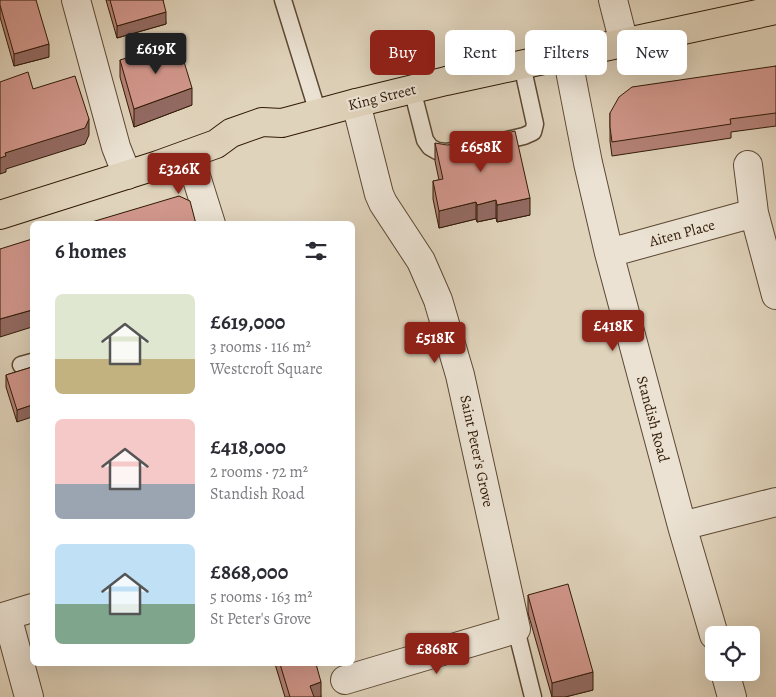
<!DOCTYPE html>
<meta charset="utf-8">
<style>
body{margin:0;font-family:Alegreya,serif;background:#f7f7f7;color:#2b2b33;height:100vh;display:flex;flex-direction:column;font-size:19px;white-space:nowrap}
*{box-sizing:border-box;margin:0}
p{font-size:16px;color:#7c7c81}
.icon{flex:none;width:28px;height:28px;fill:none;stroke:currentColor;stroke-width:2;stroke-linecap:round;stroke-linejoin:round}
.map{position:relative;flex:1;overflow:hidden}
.drawer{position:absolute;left:30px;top:221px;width:325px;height:445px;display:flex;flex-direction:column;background:#fff;border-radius:8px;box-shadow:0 5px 20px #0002}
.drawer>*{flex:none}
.guide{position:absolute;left:370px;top:30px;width:330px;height:45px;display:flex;gap:10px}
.buttons{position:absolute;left:705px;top:626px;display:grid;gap:10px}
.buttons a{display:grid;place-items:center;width:55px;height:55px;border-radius:8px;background:#fff;box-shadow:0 5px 20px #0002;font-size:25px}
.price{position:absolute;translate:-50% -42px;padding:0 11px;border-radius:5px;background:#8f2418;color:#fff;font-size:16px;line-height:32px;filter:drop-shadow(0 1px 2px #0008)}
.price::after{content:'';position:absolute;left:50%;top:30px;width:15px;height:11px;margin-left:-8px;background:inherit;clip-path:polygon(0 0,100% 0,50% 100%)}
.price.selected{background:#222;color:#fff}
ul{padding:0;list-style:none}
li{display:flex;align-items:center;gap:15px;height:125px;padding:0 25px}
li span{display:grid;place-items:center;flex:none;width:140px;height:100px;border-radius:8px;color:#555}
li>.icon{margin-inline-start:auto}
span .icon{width:60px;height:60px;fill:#fffc;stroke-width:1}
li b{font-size:21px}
h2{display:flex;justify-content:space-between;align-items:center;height:60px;padding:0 25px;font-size:21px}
.pill{padding:0 18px;border-radius:8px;background:#fff;box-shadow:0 5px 20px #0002;font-size:18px;line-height:45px}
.pill.selected{background:#8f2418;color:#fff}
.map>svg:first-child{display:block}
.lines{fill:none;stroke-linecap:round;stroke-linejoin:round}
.lane-casing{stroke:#5c4833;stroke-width:19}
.street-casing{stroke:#5c4833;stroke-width:30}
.primary-casing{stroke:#301a06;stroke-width:30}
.lane{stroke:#ebe2d3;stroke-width:16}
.street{stroke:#ebe2d3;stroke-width:28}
.primary{stroke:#e0d3bb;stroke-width:28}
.wall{fill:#b58278;stroke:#301a06}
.shaded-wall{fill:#936a62;stroke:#301a06}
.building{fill:#d2978c;stroke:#301a06}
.labels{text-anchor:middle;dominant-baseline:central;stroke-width:4.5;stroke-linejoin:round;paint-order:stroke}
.street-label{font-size:15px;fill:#301a06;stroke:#ebe2d3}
</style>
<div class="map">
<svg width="776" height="697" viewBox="0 0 776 697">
<rect width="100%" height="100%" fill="#e0d3bb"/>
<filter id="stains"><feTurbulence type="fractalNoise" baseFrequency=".004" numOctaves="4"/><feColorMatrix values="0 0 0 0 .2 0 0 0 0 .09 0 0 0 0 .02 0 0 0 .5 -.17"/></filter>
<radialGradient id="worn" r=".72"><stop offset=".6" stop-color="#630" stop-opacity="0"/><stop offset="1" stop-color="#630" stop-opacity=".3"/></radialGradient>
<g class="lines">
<defs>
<path id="lane" d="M283,0l35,113
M412,89l13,51 5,7 7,4 9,1 11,-2
M495,143l29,-7 9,-4 2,-8 -13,-59
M21,365l11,-3
M516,629l17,68"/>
<path id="street" d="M76,0l40,147 11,28
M613,0l11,43
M567,55l21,108 21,90 73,273 32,109
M189,154l22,70
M748,165l6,48 22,82
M609,253l145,-40
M682,526l94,-24
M7,616l22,81
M0,618l32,-10
M725,672l7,25
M345,680l171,-51 -56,-254 -22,-75 -17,-39 -38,-58 -4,-9 -23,-91"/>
<path id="primary" d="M0,215l158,-50 58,-21 15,-11 31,-11 20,1 74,-20 90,-22 330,-71"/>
</defs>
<use href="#lane" class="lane-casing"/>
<use href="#street" class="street-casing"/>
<use href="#primary" class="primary-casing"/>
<use href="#lane" class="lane"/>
<use href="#street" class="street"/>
<use href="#primary" class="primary"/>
</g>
<path class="wall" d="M0,0l49,57 -35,9 -14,-49z
M106,0h57l3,24 -49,14z
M120,60l72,45 -58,22 -14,-50z
M776,66v60l-45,6v6l-119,18 -2,-15v-28z
M435,143l95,72 -33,7 -1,-4 -19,4 -1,-3 -37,9 -6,-29v-18l6,-1 -4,-19z
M32,367l-15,55 -11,-35v-12z
M528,595l65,95 -28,7h-13l-24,-84z
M275,664h41l5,33h-36z"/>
<path class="shaded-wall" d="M166,12v12l-49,14v-12z
M49,44v13l-35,9v-12z
M192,88v17l-58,22v-18z
M89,119v16l-4,9 -79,25v3l-6,2v-16l5,-5z
M530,198v17l-33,7v-17z
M496,200v18l-19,4v-17z
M476,202v17l-37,9v-17z
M32,310v17l-32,10v-18z
M32,405v12l-15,5v-12z
M593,672v18l-28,7h-13v-14z
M321,682v15h-11v-11z"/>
<path class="building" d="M0,0h36l13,44 -35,10 -14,-49z
M110,0h53l3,12 -49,14z
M178,42l14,46 -58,21 -14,-49z
M776,66v47l-46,6 1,5 -119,18 -2,-15v-14l9,-16 13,-10z
M28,72l5,17 42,-13 14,43 -4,9 -80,25 1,3 -6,2v-76z
M515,131l15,67 -33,7 -1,-5 -19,5 -1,-3 -37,9 -6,-30 10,-2 -8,-36 12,2 22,-3z
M179,196l11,5 6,23h-111z
M32,239v71l-32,9v-70z
M32,367v38l-15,5 -11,-35z
M568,584l25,88 -41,11 -24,-88z
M280,664h36l5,18 -11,4 4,11h-24z"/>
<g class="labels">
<g class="street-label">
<text transform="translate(382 97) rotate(-14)">King Street</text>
<text transform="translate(682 233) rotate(-15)">Aiten Place</text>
<text transform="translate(653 419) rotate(75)">Standish Road</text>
<text transform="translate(477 451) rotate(78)">Saint Peter's Grove</text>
</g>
</g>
<rect width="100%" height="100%" filter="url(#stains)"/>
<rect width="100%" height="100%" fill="url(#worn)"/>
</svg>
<div class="buttons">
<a><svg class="icon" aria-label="locate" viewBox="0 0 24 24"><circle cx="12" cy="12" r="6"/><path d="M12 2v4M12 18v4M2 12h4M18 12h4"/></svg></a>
</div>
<b class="price selected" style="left:156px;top:75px">£619K</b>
<b class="price" style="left:481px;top:173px">£658K</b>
<b class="price" style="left:179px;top:195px">£326K</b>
<b class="price" style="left:613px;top:352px">£418K</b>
<b class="price" style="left:435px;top:364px">£518K</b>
<b class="price" style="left:437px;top:675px">£868K</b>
<div class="guide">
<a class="pill selected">Buy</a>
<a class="pill">Rent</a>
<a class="pill">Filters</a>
<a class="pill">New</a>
</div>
<section class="drawer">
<h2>6 homes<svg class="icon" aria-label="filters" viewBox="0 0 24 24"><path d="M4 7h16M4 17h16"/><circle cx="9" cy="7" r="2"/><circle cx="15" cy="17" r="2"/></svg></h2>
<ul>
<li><span style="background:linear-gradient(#dfe7d0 65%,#c2b280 0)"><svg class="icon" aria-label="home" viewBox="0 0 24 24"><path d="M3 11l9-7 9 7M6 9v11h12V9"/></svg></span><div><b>£619,000</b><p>3 rooms · 116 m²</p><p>Westcroft Square</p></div></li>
<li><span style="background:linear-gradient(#f6c9c9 65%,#9aa5b1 0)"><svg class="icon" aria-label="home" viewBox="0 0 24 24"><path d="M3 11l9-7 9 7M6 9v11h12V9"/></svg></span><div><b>£418,000</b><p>2 rooms · 72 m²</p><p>Standish Road</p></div></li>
<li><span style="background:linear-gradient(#bfe0f5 60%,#7fa58c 0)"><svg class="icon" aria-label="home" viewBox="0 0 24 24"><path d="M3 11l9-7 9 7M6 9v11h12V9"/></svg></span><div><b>£868,000</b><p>5 rooms · 163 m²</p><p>St Peter's Grove</p></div></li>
</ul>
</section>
</div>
